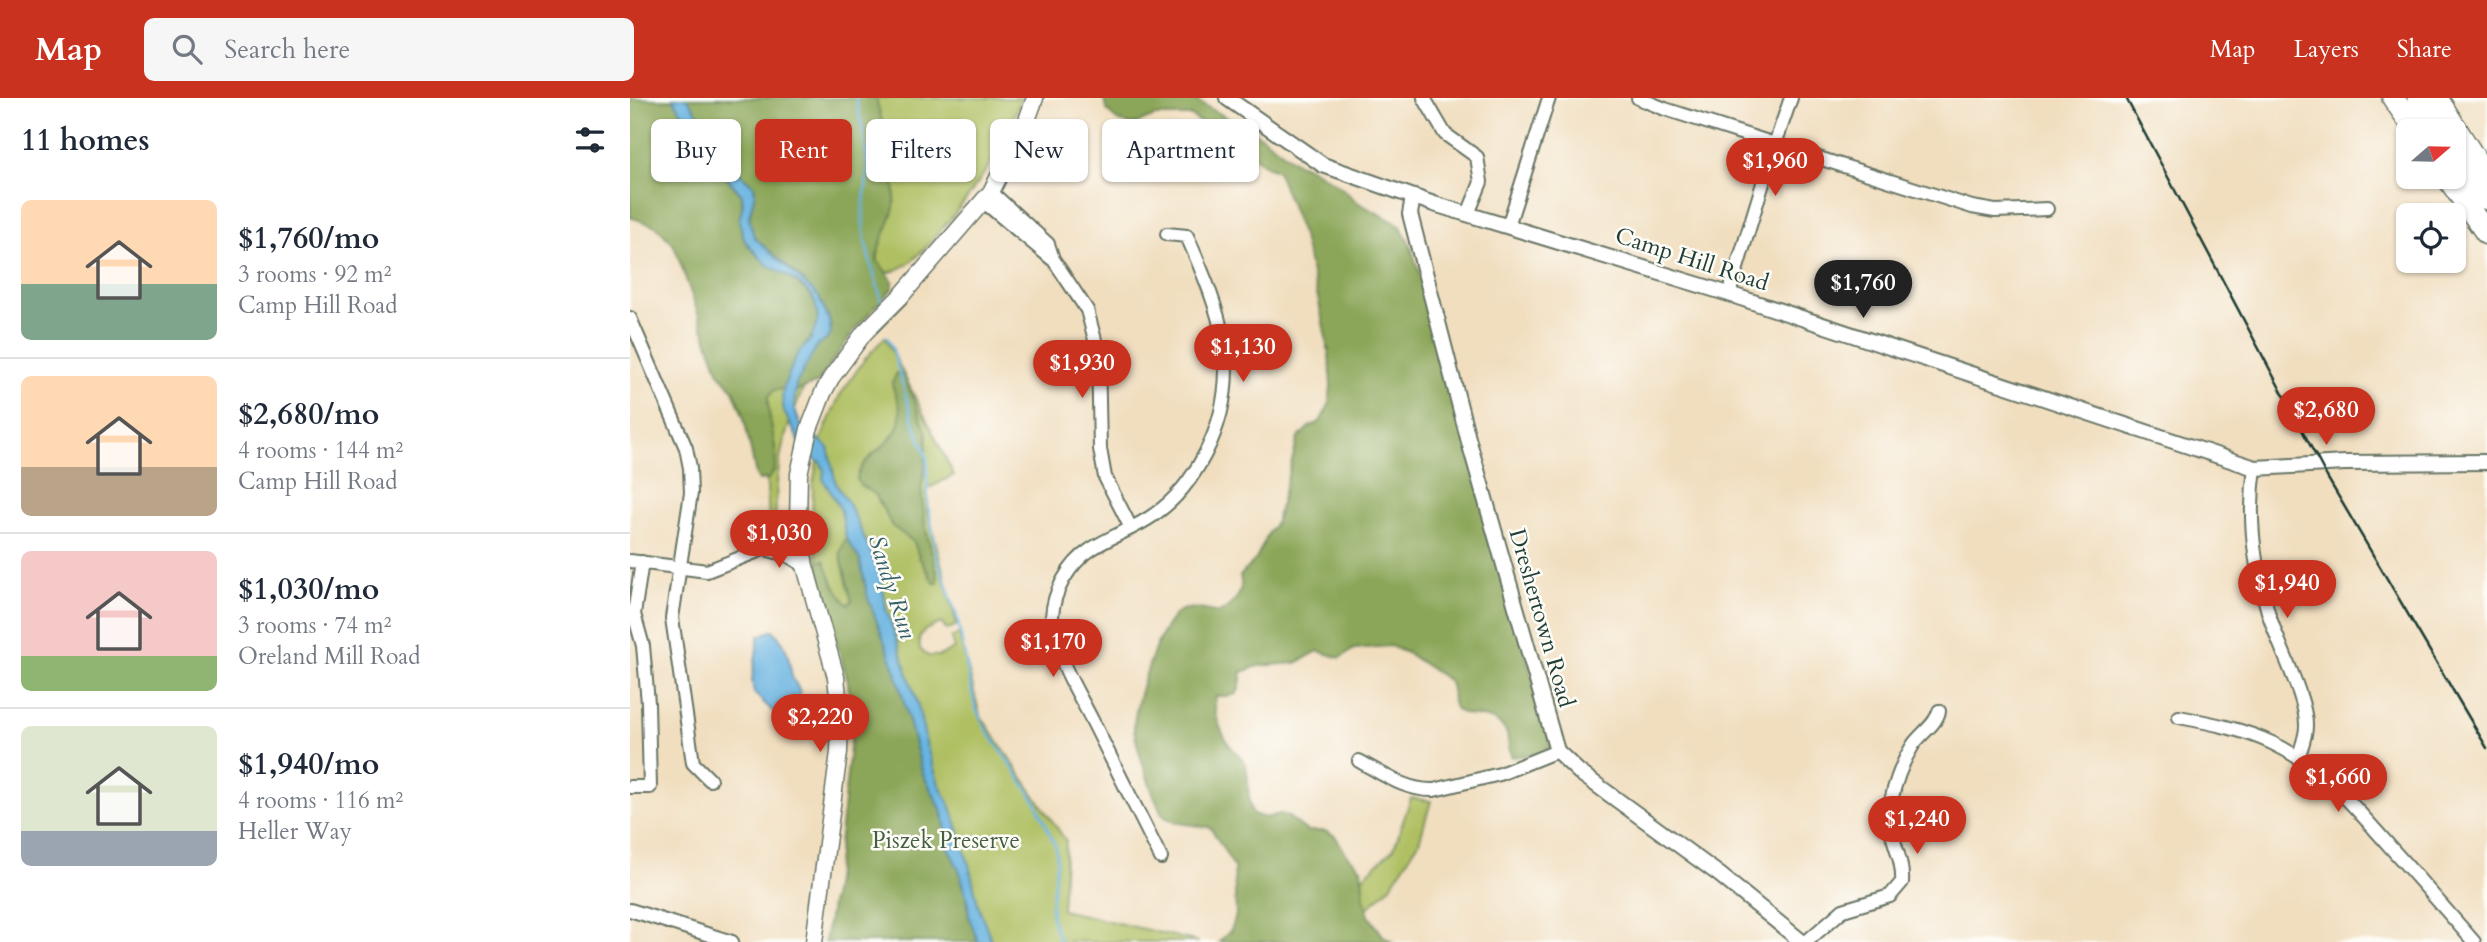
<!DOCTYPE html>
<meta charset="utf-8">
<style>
body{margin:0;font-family:Cardo,serif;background:#f6f6f7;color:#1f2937;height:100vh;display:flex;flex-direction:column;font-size:26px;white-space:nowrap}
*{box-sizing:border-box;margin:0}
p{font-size:23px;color:#747a83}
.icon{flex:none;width:38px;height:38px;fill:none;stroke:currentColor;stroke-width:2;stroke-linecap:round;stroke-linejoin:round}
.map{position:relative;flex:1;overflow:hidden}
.side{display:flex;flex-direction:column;background:#fff;width:630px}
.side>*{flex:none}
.guide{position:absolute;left:21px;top:21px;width:665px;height:63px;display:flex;gap:14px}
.needle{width:46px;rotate:70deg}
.controls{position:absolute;left:1766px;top:21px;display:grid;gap:14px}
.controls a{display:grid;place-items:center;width:70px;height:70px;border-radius:10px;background:#fff;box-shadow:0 2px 5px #0004;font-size:35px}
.price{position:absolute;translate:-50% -60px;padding:0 16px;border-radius:24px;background:#c8321e;color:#fff;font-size:23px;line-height:46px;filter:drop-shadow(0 2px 4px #0008)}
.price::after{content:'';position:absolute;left:50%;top:42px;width:21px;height:16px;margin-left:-10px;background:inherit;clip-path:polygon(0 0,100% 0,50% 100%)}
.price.selected{background:#222;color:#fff}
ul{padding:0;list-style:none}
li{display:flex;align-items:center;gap:21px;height:175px;padding:0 21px}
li+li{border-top:2px solid #e0e1e3}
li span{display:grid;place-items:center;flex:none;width:196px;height:140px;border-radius:10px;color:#555}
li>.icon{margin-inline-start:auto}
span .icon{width:84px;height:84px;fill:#fffc;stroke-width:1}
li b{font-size:30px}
h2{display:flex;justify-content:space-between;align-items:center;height:84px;padding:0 21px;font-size:30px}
.pill{padding:0 24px;border-radius:10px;background:#fff;box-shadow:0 2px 5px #0004;font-size:24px;line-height:63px}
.pill.selected{background:#c8321e;color:#fff}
header{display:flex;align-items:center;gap:42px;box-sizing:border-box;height:98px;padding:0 35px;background:#c8321e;color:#fff}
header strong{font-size:33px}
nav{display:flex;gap:38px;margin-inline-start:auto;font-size:24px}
.search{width:490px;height:63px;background:#f6f6f7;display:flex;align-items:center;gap:18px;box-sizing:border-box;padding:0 24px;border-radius:10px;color:#747a83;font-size:26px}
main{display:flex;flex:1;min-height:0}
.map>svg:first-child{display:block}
.green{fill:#afbf62;stroke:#677e4b;stroke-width:2}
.forest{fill:#8ba658;stroke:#557246;stroke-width:2}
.water{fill:#68b3e1;stroke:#44788a;stroke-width:2}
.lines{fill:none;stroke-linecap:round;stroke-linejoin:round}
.stream{stroke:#68b3e1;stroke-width:2.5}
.minor-casing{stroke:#687565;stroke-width:16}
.tertiary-casing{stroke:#687565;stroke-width:18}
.secondary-casing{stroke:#687565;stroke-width:19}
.motorway-casing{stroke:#687565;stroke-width:24}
.minor{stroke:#fff;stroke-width:12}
.tertiary{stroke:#fff;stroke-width:14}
.secondary{stroke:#fff;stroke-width:16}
.motorway{stroke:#fff;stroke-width:21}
.rail{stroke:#1f3d34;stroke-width:2.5}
.labels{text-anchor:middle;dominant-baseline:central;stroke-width:5;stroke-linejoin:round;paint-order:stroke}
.street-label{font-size:23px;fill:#1f3d34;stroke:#fdfcf7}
.park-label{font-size:23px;fill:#435e40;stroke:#fdfcf7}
.water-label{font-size:24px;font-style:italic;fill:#356068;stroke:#fdfcf7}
</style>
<header>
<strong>Map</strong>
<div class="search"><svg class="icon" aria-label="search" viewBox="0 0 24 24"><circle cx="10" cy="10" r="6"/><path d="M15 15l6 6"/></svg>Search here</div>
<nav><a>Map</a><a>Layers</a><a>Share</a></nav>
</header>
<main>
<section class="side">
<h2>11 homes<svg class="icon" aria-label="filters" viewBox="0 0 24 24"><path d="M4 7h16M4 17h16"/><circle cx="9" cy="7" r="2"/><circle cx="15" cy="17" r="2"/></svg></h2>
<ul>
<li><span style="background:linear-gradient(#ffd9b3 60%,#7fa58c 0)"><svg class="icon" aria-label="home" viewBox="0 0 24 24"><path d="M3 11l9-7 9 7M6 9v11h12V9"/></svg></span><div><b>$1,760/mo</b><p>3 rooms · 92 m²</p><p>Camp Hill Road</p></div></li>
<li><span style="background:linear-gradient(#ffd9b3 65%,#b9a48a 0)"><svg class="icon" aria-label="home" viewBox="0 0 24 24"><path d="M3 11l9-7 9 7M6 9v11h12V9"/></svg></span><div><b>$2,680/mo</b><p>4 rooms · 144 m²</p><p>Camp Hill Road</p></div></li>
<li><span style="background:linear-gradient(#f6c9c9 75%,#8fb573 0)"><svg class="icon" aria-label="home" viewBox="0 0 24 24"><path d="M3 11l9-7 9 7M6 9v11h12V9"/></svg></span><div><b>$1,030/mo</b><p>3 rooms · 74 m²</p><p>Oreland Mill Road</p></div></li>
<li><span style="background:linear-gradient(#dfe7d0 75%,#9aa5b1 0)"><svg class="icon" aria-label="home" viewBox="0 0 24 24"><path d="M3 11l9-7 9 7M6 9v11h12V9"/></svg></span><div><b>$1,940/mo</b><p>4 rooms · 116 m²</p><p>Heller Way</p></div></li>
</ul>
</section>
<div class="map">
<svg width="1857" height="844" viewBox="0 0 1857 844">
<rect width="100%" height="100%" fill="#fdfcf7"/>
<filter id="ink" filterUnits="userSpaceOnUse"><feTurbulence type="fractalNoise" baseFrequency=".0143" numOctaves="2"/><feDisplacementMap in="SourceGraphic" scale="14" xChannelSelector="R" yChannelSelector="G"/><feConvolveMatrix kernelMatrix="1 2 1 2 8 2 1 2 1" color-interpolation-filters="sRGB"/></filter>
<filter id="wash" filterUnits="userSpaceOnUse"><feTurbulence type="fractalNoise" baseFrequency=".00686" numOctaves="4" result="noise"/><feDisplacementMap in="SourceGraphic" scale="28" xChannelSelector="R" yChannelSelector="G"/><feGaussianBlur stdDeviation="1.57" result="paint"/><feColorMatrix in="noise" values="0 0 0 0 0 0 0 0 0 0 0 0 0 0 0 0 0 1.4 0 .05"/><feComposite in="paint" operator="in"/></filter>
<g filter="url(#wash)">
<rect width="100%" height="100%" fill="#f1debf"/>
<path class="green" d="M148,0h243c-18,51 -45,92 -80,132 -16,18 -30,38 -54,43 -7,-6 -12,-12 -8,-21 -34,60 -79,127 -96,193 -7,28 -7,57 -8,86l-5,7 -4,-66 -100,-247 -36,-125z
M255,239l69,138 -27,14v20l30,116 -10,5 -6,-7 -16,7 -6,8 1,11 8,7h11l15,-7 -3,-11 8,-4 21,81 86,126 -4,69 137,32h-365l23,-225 -40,-161 -5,-34 1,-38 8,-45 18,-42 25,-37z
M781,700l20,3 -12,41 -29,45 -31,29 -65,26 100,-94z"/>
<path class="forest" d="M0,0l45,2 35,58 32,37c2,17 -6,31 4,47 18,30 79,41 71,80 -2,14 -11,21 -19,32 -5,7 -12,26 -14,35l-10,1 -6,8c-2,20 18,67 0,81l-9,1 -3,-5 -14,-66 -8,-19 -15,-17 -45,-128 -18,-19 -26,-9z
M57,0h189c7,27 20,76 19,104 -2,20 -17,37 -18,58l15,20 1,8 -37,40 -39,55 -23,9c3,-13 15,-38 25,-47 4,-4 10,-5 11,-12 2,-6 -1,-15 -4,-21 -12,-25 -34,-41 -54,-59 -6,-5 -13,-9 -17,-15 -14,-20 2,-32 -1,-52l-21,-18 -16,-25 -6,-5 -11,-21z
M473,0h88l70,38 34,26 13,5 30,18 22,19 40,21 10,19 14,43 127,459 -8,7 -31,4c-5,-8 -2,-19 -7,-27 -14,-20 -40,-9 -50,-22 -5,-8 0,-18 -6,-27l-42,-28 -17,-7 -36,3 -14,9 -22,-7 -22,12 -38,3 -16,6c-4,22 0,25 -26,24 -4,16 5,37 15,51 4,6 12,11 14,17 6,16 0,34 8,50l12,4 15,-4 7,2 20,15h18l10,5 12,19 14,13 3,30 5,18 15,21 8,5h-173l12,-12 5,-15 -2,-48 -23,-39c-14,-4 -34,-2 -46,-11 -9,-8 -31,-77 -31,-91 1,-24 25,-106 48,-116 12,-4 25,1 37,3 14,-8 26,-20 21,-37l16,-17 12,-25 8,-12 22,-84 11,-11 11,-5 9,-17 2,-19 -2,-33 -10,-51 -17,-68 -25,-64 -11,-4 -34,-27 -24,-10 -16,-13h-37l-20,8h-7l-11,-4 -9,-8z
M267,275h3l5,5 22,56 -2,36 -4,18 4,38 12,46 1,11h-4l-15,-26 -5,-15 -22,-16 -17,-32 -15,-9 -3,-6c5,-29 46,-33 43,-69 0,-9 -7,-18 -8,-27z
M216,440l14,22 6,29 30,83 27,102 20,39 5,34 12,25 8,31 1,14 9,25h-153l10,-61 17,-151 -4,-48 -29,-105 -1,-15 6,-2 9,23 13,20 3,1 3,-3 -12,-48z"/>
<path class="water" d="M43,0h14l13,19 11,21 8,6 14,24 21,18 1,7 -6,24 5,20 58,53 7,7 10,23 2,13 -5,7 -9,6 -21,38 -2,23 6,17 28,23 8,37 13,20 32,71 5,33 32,97 9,42 12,37 12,23 19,61 8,37 14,37h-14l-9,-25 -1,-14 -8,-31 -12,-25 -5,-34 -20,-39 -27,-102 -28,-74 -8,-38 -14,-22 -5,-28 -18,-31 1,-9 -4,-8 -8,-4 -14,-19 -14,-27 -2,-16 3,-13 12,-28 14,-16 5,-13 2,-9 -3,-15 -3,-7 -17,-15 -29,-16 -21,-23 -6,-20 4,-17 -1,-9 -32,-37z
M143,532l10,12 5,13 4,22 8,15v30l-10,6 -36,-35 -2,-13 7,-44z"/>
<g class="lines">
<path class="stream" d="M226,0c5,25 11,49 11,75 0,14 -4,28 -4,42 -1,31 13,60 19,89
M257,239l5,10 20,71 15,39 1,48 9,52 20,60 18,90 11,22 48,70 21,46 2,14 -6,48 1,12 8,23"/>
</g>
</g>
<g filter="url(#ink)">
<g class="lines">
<defs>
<path id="minor" d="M794,0l21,36 32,23 4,25 -13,32
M1008,0l27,11 307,98 23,4 52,-2
M361,94l57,52 5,15 34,51 11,41 2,98 5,28 26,51
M354,104l68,57
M878,128l41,-128
M1099,196l46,-150 16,-46
M0,220l56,130 4,20 1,25 -19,125 21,145 17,17
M1625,370c-7,46 -1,96 12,140 8,32 40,89 39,118 0,11 -5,22 -8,32
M135,451l22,6 18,11
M0,463l77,10 92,-36
M1549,619c32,6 63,12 93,26 50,23 84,65 120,106 28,31 55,62 82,93
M729,663c24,13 47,30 75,29l66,-16 57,-23
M0,689h20l-2,-84 -5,-57 -9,-32 8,-52
M531,760c-23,-46 -46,-92 -69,-138 -14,-28 -41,-70 -40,-103 1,-25 17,-53 38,-67 20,-14 45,-21 65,-36 22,-15 38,-37 50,-60 41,-81 15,-142 -18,-218l-20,-2
M0,812l102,32
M1176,844l37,-32 47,-14 12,-14c2,-29 -19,-51 -11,-81 4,-18 12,-40 22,-56 8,-12 23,-20 26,-34"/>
<path id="tertiary" d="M597,0l96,67 111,39 295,90 526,174 90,-5 142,-1
M783,99l-3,17 59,228 88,309 22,21 141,103 82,67"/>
<path id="secondary" d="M184,844l25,-190 1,-37 -4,-38 -31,-111 -7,-42 1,-50 10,-45 14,-36 8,-15 33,-45 37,-37 90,-104 35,-69 9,-25"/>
<path id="motorway" d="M1763,0l23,33
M1788,0l22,33
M1807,0l50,80
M1836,71l21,30
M1817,79l40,57"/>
</defs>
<use href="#minor" class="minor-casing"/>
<use href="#tertiary" class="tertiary-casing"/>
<use href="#secondary" class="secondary-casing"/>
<use href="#motorway" class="motorway-casing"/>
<use href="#minor" class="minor"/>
<use href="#tertiary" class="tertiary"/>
<use href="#secondary" class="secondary"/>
<use href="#motorway" class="motorway"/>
<path class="rail" d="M1496,0l201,379 160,271"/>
</g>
</g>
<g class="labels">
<g class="street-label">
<text transform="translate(1062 161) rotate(18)">Camp Hill Road</text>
<text transform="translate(912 520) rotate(74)">Dreshertown Road</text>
</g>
<g class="park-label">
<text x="316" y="742">Piszek Preserve</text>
</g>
<g class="water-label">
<text transform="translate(262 489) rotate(72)">Sandy Run</text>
</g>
</g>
</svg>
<div class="controls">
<a><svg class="needle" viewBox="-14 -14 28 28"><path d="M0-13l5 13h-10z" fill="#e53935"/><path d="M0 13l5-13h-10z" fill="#747a83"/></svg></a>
<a><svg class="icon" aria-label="locate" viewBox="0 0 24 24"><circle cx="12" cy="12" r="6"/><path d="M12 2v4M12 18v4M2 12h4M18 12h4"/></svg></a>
</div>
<b class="price" style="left:1145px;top:100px">$1,960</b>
<b class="price selected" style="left:1233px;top:222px">$1,760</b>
<b class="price" style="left:613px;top:286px">$1,130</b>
<b class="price" style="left:452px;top:302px">$1,930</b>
<b class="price" style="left:1696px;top:349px">$2,680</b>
<b class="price" style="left:149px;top:472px">$1,030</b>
<b class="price" style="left:1657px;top:522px">$1,940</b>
<b class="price" style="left:423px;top:581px">$1,170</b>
<b class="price" style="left:190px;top:656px">$2,220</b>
<b class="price" style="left:1708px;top:716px">$1,660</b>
<b class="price" style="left:1287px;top:758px">$1,240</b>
<div class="guide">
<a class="pill">Buy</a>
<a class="pill selected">Rent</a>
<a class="pill">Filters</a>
<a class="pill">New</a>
<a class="pill">Apartment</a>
</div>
</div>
</main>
